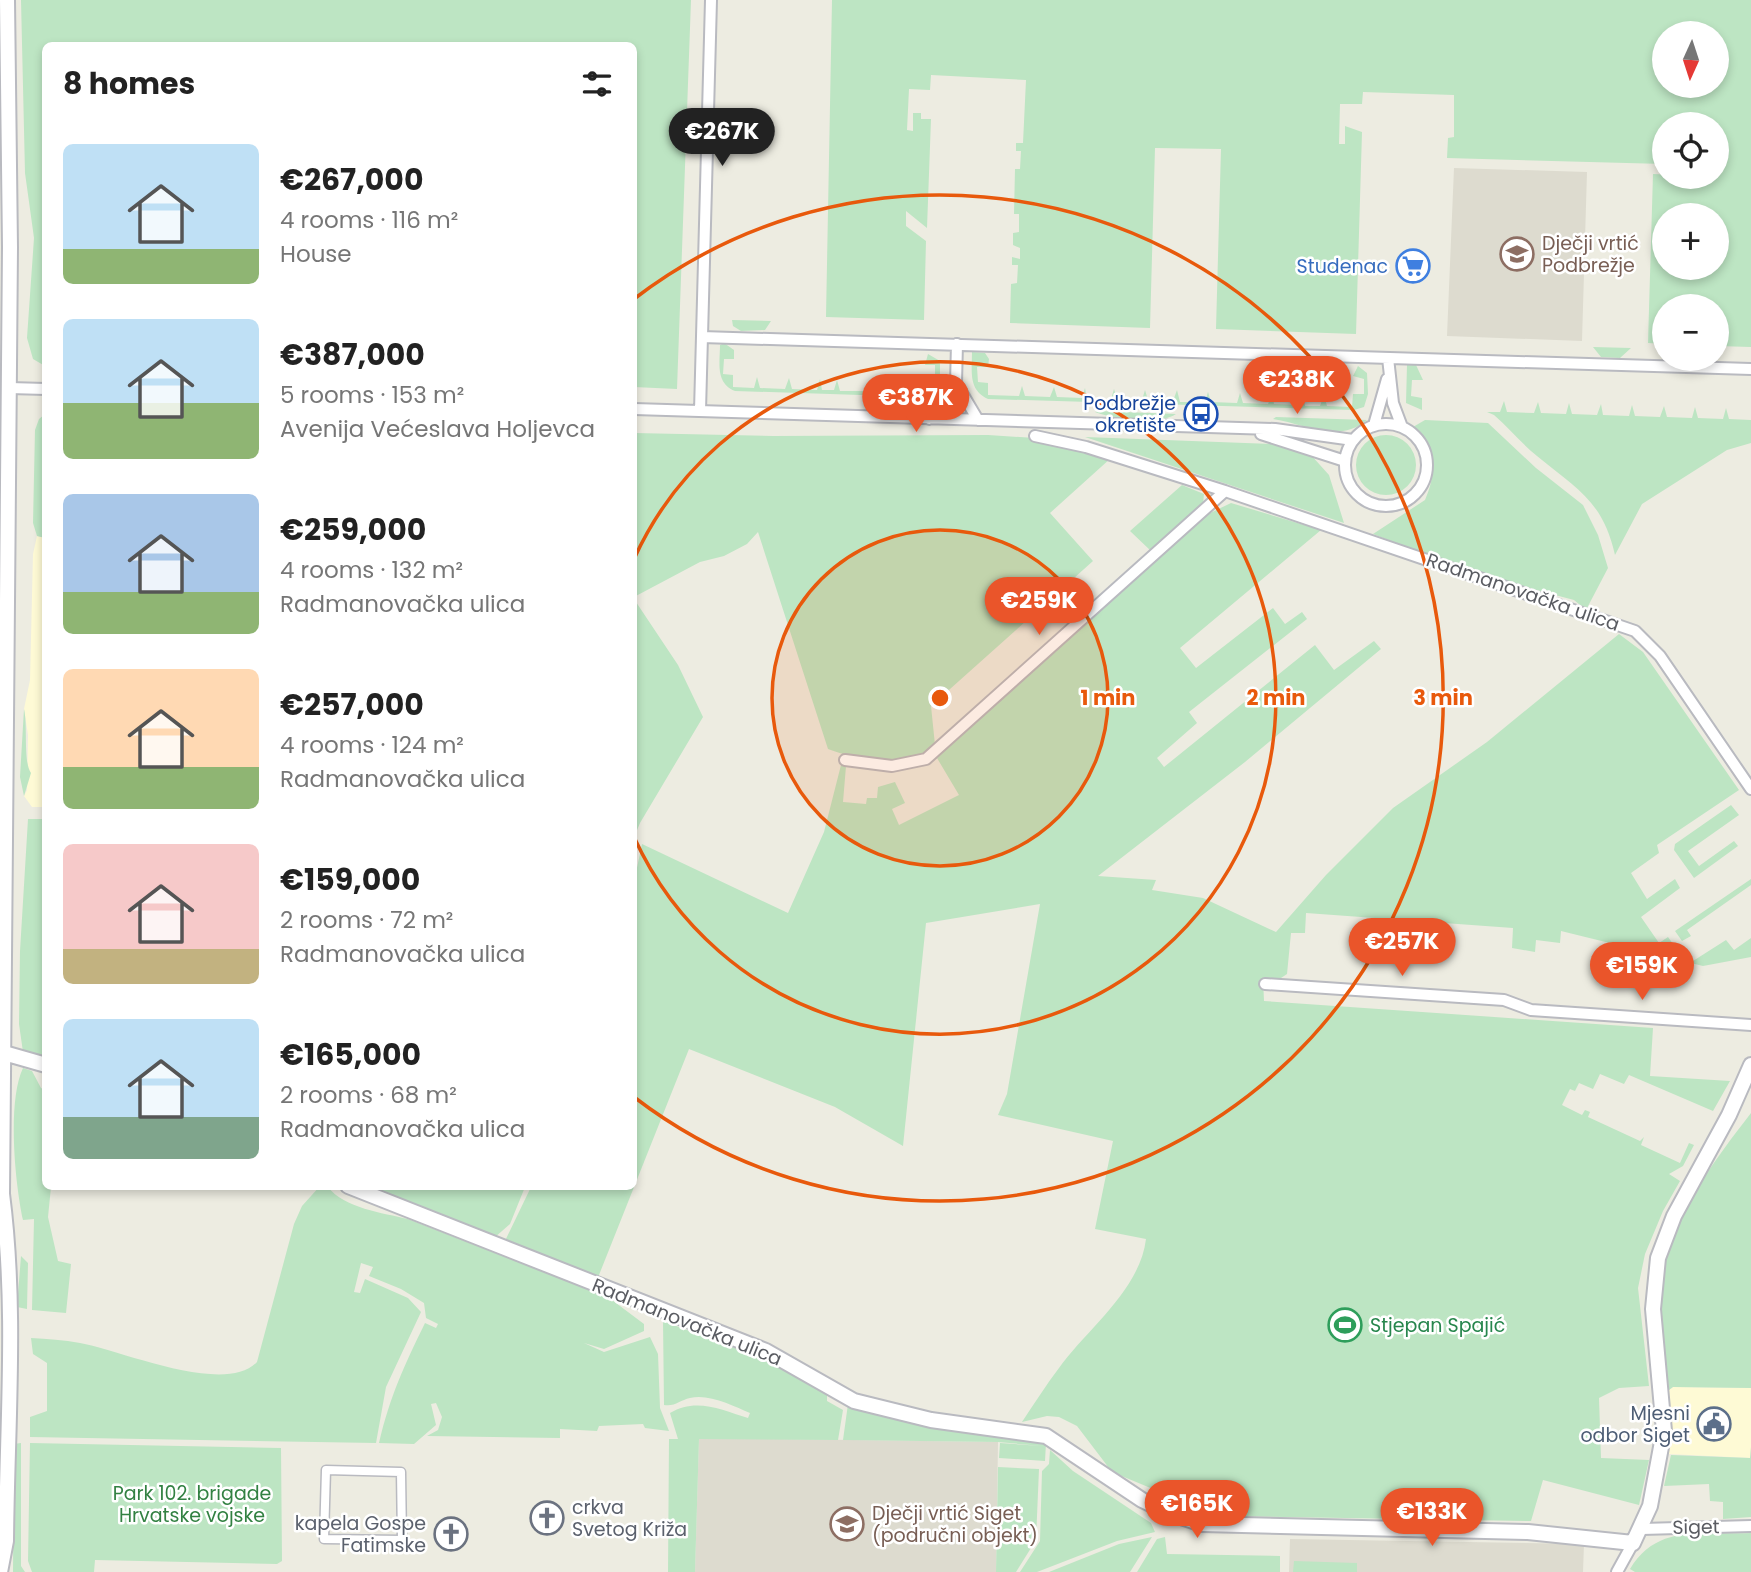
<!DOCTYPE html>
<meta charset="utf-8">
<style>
body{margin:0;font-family:Poppins,sans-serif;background:#f6f6f6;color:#222;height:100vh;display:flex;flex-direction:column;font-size:26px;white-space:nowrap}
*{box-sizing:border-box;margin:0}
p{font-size:23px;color:#767676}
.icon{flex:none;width:38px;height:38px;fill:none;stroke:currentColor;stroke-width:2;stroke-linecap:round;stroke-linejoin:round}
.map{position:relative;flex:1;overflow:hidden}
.panel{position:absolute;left:42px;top:42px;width:595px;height:1148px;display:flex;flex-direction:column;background:#fff;border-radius:10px;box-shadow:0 4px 10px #0003}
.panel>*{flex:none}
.needle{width:46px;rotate:183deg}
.controls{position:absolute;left:1652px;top:21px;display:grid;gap:14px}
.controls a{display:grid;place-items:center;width:77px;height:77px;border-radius:50%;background:#fff;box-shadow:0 4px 10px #0003;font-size:35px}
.price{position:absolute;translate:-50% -60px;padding:0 16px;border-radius:24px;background:#ea552a;color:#fff;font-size:23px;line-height:46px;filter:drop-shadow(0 2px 4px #0008)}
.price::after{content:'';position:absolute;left:50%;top:42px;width:21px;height:16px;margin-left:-10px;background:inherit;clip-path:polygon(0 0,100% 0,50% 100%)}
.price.selected{background:#222;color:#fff}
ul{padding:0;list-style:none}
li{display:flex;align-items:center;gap:21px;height:175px;padding:0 21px}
li span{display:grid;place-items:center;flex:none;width:196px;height:140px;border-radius:10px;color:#555}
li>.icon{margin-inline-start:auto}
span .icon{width:84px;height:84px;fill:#fffc;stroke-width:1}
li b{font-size:30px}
h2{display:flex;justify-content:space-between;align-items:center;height:84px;padding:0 21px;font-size:30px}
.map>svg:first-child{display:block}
.commercial{fill:#fefad5}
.education{fill:#dddbcf}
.green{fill:#bde5c3;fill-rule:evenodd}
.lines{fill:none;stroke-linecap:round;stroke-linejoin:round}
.pedestrian-casing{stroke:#b9bac0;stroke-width:11}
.minor-casing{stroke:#b9bac0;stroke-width:14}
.tertiary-casing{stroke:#b9bac0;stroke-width:18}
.pedestrian{stroke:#fff;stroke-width:8}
.minor{stroke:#fff;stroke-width:10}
.tertiary{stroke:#fff;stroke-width:14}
.ring{fill:none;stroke:#e8590c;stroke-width:3.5}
.labels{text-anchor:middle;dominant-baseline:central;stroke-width:5;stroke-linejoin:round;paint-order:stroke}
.education-label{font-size:19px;fill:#785e54;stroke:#fff;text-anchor:start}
.shop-label{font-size:19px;fill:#366cbe;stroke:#fff;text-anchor:end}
.transit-label{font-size:19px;fill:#164399;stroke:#fff;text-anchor:end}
.street-label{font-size:19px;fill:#5a5c62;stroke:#fff}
.leisure-label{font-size:19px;fill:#27864d;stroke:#fff;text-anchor:start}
.service-label{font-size:19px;fill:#4e5e75;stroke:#fff;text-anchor:end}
.park-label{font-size:19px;fill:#328142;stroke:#fff}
.worship-label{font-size:19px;fill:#5b616d;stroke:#fff;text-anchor:start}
.centre{fill:#e8590c;stroke:#fff;stroke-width:3.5}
.ring-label{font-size:21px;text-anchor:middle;font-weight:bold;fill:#e8590c;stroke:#fff;stroke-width:5;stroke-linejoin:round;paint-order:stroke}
</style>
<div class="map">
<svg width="1751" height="1572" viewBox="0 0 1751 1572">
<rect width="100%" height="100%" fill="#edece1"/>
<path class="commercial" d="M37,536l9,2 -1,269h-13l-8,-11 3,-6 1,-55 -4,-26 6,-29 3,-126z
M1673,1387l78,1v70l-83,-4 1,-64z"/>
<path class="education" d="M1454,168l133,4 -5,169 -135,-5z
M699,1438l299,4 -2,130h-301z
M1290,1539l294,5 -1,28h-294z"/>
<path class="green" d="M21,0h670l-14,389 -43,-2v-341h-588l-1,320 -12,-7 -6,-21 7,-100 -9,-65z
M832,0h919v347l-34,-1v-40h-53v38l-16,-1 5,-169 64,3v-53h-53v40l-217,-6 1,-20 6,-1v-42l-91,-3 -1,12h-22l-1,40h6v-18l17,6 -6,202 -140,-5 5,-180 -66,-1 -5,180 -140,-5 1,-39 6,-1 1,-18h-6v-8l8,2v-11l-7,-3v-12l6,-1v-18h-5l1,-45h5l1,-18h-5v-8h7l3,-63 -95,-5 -1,15 -21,-1 -2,41 6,1v-18h8v6h10l-4,109 -21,-17v15l20,15 -2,79 -98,-3zM1717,33v53h-53v-53zM1664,215h53v53h-53z
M732,320l39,1 -6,9 -24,1 -8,-5z
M724,343l10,7v9h-10l-1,15 10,1v12l21,1 3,-11 3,11 25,1 4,-11 3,11 25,1 3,-11 2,11h12l3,-10 3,11h26l3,-10 3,11h19l4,-10 3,10 25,1 1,-12h11v-16h-10l3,-11 12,7v17l-6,12 -13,7 -186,-6c-20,-8 -15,-29 -15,-46z
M1593,347l38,1 -11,10 -19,-1z
M972,352l13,1 4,6 -1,8h-11l1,15 10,1v12l31,1 3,-10 3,10 25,1 4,-10 3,10 25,1 3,-10 2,11h24l3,-10 3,10 25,1 3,-10 3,10 25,1 4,-11 3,12h25l3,-10 3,10 26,1 3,-10 3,10 25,1 4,-10 2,10 26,1 3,-10 2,11h15l4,-11 3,11 25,1 1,-13h11v-15l-11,-3 5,-10 9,7 1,21 -4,13 -10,3 -366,-11c-20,-9 -16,-28 -16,-47z
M1407,365h9l7,15h-11l-1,16 11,2v12l-16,-7z
M1504,401l3,11 27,1 4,-11 3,11 25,1 3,-11 3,11 25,1 4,-11 2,11 26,1 3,-11 3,11 25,1 4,-11 3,11 25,1 3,-11 3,11 25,1 3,-11 3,11 22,1v23l-24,7 -85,54 -27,51c-12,-54 -38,-66 -78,-99 -15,-12 -28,-28 -43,-41l-7,-3h13z
M1098,411l78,3c-18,12 -60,6 -81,-2z
M45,414v124l-8,-2 -4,-13 2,-93 4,-11z
M1276,417l91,3c-29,24 -61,4 -94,-1z
M1425,420l63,3 48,45 47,37 15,30 10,33 -22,42 -12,-10 -98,-26 -103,-40 52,-34c12,-28 11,-50 -12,-73z
M634,433l139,3 215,-1 47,3 76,20 -61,55 43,48 -162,145 4,39c-27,25 -76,16 -107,4l-70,-217 -11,12 -23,12 -24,6 -66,35z
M1356 465a30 30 0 1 1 60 0a30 30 0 1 1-60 0Z
M1085,437l217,8 27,30 15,48z
M1182,485l22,9 -1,10 -52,47 -21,-20z
M1231,503l90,27 -141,118 16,20 77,-60 12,16 17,-12 5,7 -118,93 8,11 -40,35 7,9 151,-122 19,25 40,-29 7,8 -136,113 -147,114 58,4 -4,10 51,8 73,34 50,-57 67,-67 94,-66 132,-108 24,18 96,138 -82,55 2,8 -28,20 16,26 28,-20 5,9 -39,29 18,26 9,-6 15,21 10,3 33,-21 8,10 17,-12v19l-48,9 -142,-35 -1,12 -24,-3 -1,12 -23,-4 1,-20 -207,-15 -1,20h-14l-4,41 -6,4h-18l1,23 389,27 -3,48 80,5 -17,30 -84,-36 -5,9 -24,-10 -7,15 -14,-6 -4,8 -5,-2 -8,16 20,10 3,-5 5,2 -2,5 52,24 4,-4 -3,8 39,18 9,-20 5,2 -11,21 -14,8 11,7 -17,30 -18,43 -7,34 11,98 -30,2 -20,10 2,60 48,2 -10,45 -96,-25 -12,41 -313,-5 -106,-44 -35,-46 -18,-9 -12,-1 -25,6c12,-18 24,-37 37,-54 28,-39 81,-78 87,-129l-51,-10 18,-88 -115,-26 9,-21 33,-190 -114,19 -23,223 -68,-39 -146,-58 -92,231 -93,-37 27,-56 103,-1v-304l8,-38 146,69 36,-81 17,-67 5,1 -3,36 23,2 1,-6h10l1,-11 17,-5 10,21 -13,6 7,16 60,-30 -22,-37 8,-10 261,-233z
M634,599l44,66 25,52 -63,106 -5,12 -1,28z
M24,709c4,17 -1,53 7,64l-7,23 -4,-19z
M1731,805l8,10 -51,36 11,15 35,-25 4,5 -44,32 -20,-28 1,-6z
M28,819h17v238l-22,-5 -4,-28 1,-73z
M1751,879v6l-64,45 4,6 -9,5 -7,-10z
M23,1068l9,3 9,17 4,2 1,96 5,1 -3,30 10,44 13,3 -5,49 -34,-3 2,-91 -11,1c-8,-37 -16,-118 0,-152z
M1751,1113v275l-78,-1 -4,3c-4,-35 -11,-73 -8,-108 7,-61 53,-121 90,-169z
M320,1186l8,1c16,21 55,26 80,32l200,78 36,27v7l-40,18 -20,-6 20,9 46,-15 8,17 2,54 9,23 -24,-3 -2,-4 -44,2 -2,5 -37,-2v9l-133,-2 11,-6 4,-13 -6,-14 -5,1 5,21 -22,19 -35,-1c11,-47 25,-77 46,-120l11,5 2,-4 -12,-6 -2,-15 -23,-14 -32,-13 4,-9 -12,-4 -7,29 6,1 5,-14 43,19 13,14 -35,75 -10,56 -346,-6v-20l17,-6v-48l-14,-9 -2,-16c16,1 33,2 49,5 40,7 145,53 177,19l37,-138 8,-18z
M361,1187h164l-15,37 -16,14z
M21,1256l7,7 -1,46 -10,-2z
M663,1321l106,40 58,34v6l16,9 -5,30 -139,-1 -4,133h-27l1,-133h9l-8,-26c26,-16 52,-3 78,5l2,-5c-16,-7 -42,-20 -60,-15 -10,2 -15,9 -26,7z
M848,1404l137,30 61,9 -1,18 -46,-3 1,-15 42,3 -44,-4 -155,-2z
M21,1443v123l4,6h-12l1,-128z
M30,1443l251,5 1,113 -5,3 -182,-4 -1,12h-62l-4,-11z
M1751,1447v70l-28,2v-17l-13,-1 -1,-17 -45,2 7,-31 79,3z
M1050,1450l23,21 78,52 4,9 -38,9 -80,31h-17l20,-31 2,-70 7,-7z
M998,1467l41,2 -3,71 -20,32h-20z
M1751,1533v39h-116l-5,-3c27,-46 74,-34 121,-36z
M1152,1537l-22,35h-81l70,-28z
M1165,1537l2,17 113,2v16h-143l20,-33z
M1294,1561l63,2v9h-64z"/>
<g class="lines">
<defs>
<path id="pedestrian" d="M326,1470l75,2 1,68 -78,-1z"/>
<path id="minor" d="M702,337l1049,32
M957,344l-1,39 22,37
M1388,358l5,45 9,24
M9,388l37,1
M634,409l641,20 78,11
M700,411l11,-411
M929,419l27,-36
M1345 465a41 41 0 1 1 82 0a41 41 0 1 1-82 0Z
M1374,425l13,-46
M1261,434l84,27
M1035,436l51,11 139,44 410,140 25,25 91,133
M845,760l47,6 34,-7 299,-268
M1265,984l239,16 27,10 220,15
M1642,1529l109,-3
M1617,1572l16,-29"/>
<path id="tertiary" d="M4,1053l42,12
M348,1186l418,165 88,50 77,19 115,16 96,64 27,13 33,11 326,8 105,11 17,-37 14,-75 -11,-122 5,-51 16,-42 55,-101 22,-50
M0,1572l6,-31c1,-116 11,-232 -4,-347l8,-947 -3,-247"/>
</defs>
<use href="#pedestrian" class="pedestrian-casing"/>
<use href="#minor" class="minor-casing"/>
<use href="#tertiary" class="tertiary-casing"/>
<use href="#pedestrian" class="pedestrian"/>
<use href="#minor" class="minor"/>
<use href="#tertiary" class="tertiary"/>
</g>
<circle cx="940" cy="698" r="168" fill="#e8590c" fill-opacity=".12"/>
<g class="ring">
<circle cx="940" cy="698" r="168"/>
<path d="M634 559A336 336 0 1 1 634 837"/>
<path d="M634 299A503 503 0 1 1 634 1097"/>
</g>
<defs>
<symbol id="school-ring" viewBox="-11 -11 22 22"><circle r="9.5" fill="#fff" stroke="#8d6e63" stroke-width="1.5"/><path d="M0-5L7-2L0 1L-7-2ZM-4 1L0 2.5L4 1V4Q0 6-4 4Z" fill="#8d6e63"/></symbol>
<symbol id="supermarket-ring" viewBox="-11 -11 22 22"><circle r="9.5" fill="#fff" stroke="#3f7fe0" stroke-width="1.5"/><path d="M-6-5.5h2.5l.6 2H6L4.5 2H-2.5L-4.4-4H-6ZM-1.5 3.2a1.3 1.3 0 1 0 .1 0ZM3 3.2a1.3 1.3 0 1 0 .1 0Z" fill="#3f7fe0"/></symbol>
<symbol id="bus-ring" viewBox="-11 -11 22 22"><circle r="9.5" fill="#fff" stroke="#1a4fb4" stroke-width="1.5"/><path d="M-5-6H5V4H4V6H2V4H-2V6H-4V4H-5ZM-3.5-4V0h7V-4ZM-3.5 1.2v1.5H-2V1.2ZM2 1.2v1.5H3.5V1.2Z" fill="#1a4fb4"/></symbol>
<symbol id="stadium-ring" viewBox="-11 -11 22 22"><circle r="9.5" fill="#fff" stroke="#2e9e5b" stroke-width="1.5"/><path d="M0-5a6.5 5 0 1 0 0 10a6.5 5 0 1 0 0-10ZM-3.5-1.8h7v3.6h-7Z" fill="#2e9e5b"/></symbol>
<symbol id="civic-ring" viewBox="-11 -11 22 22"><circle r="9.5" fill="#fff" stroke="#5c6f8a" stroke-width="1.5"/><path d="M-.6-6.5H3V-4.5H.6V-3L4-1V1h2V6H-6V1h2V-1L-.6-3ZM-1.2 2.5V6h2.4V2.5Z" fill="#5c6f8a"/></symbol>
<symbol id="church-ring" viewBox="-11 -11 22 22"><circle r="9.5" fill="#fff" stroke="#6b7280" stroke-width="1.5"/><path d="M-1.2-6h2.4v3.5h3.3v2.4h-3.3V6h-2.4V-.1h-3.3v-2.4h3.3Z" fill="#6b7280"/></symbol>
</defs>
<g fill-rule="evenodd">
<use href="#school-ring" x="1498" y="235" width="38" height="38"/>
<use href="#supermarket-ring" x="1394" y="247" width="38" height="38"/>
<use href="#bus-ring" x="1182" y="395" width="38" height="38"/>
<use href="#stadium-ring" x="1326" y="1306" width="38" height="38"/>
<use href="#civic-ring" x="1695" y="1405" width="38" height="38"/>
<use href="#church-ring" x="528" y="1499" width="38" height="38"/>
<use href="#school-ring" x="828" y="1505" width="38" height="38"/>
<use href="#church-ring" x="432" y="1515" width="38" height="38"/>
</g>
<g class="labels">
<g class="education-label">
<text x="1542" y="243">Dječji vrtić<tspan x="1542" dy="22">Podbrežje</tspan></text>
<text x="872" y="1513">Dječji vrtić Siget<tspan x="872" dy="22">(područni objekt)</tspan></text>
</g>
<g class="shop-label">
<text x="1388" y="266">Studenac</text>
</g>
<g class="transit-label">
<text x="1176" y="403">Podbrežje<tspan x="1176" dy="22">okretište</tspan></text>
</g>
<g class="street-label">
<text transform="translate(1523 592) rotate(19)">Radmanovačka ulica</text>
<text transform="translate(687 1322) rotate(22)">Radmanovačka ulica</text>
<text transform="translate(1696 1527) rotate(-1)">Siget</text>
</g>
<g class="leisure-label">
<text x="1370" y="1325">Stjepan Spajić</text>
</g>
<g class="service-label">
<text x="1690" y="1413">Mjesni<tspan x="1690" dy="22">odbor Siget</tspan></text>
</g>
<g class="park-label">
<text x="192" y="1493">Park 102. brigade<tspan x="192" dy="22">Hrvatske vojske</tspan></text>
</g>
<g class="worship-label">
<text x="572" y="1507">crkva<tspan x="572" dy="22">Svetog Križa</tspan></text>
<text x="426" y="1523" text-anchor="end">kapela Gospe<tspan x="426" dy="22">Fatimske</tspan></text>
</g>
</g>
<circle cx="940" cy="698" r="10" class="centre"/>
<g class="ring-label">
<text x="1108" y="705">1 min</text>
<text x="1276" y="705">2 min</text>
<text x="1443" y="705">3 min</text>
</g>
</svg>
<div class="controls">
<a><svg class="needle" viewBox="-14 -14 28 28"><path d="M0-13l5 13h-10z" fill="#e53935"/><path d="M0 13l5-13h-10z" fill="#767676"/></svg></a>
<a><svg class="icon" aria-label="locate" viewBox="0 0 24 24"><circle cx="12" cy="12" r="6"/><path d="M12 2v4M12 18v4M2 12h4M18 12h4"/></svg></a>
<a>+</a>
<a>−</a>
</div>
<b class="price selected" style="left:722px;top:168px">€267K</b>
<b class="price" style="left:1297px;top:416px">€238K</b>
<b class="price" style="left:916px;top:434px">€387K</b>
<b class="price" style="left:1039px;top:637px">€259K</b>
<b class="price" style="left:1402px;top:978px">€257K</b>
<b class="price" style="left:1642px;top:1002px">€159K</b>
<b class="price" style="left:1197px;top:1540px">€165K</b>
<b class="price" style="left:1432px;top:1548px">€133K</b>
<section class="panel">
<h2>8 homes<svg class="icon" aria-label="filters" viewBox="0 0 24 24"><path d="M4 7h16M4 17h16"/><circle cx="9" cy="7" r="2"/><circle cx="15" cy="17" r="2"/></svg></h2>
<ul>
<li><span style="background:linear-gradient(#bfe0f5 75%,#8fb573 0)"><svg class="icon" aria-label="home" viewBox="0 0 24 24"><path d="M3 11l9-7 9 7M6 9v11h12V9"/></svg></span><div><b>€267,000</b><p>4 rooms · 116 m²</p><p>House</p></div></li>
<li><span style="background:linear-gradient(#bfe0f5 60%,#8fb573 0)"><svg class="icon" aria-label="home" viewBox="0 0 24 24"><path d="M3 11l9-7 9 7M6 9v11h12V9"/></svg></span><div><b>€387,000</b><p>5 rooms · 153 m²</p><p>Avenija Većeslava Holjevca</p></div></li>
<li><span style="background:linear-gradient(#a9c7e8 70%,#8fb573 0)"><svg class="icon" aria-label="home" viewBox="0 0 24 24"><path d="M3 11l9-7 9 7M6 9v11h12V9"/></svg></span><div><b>€259,000</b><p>4 rooms · 132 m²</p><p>Radmanovačka ulica</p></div></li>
<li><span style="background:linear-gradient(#ffd9b3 70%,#8fb573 0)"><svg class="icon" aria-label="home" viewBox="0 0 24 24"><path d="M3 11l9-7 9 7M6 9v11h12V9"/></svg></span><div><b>€257,000</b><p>4 rooms · 124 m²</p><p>Radmanovačka ulica</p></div></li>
<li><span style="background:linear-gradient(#f6c9c9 75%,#c2b280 0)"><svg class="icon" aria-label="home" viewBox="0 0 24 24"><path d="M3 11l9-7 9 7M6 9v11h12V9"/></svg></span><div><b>€159,000</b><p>2 rooms · 72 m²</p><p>Radmanovačka ulica</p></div></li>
<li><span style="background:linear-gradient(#bfe0f5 70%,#7fa58c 0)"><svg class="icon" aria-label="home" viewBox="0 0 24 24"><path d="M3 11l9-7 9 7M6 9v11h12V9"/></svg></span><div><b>€165,000</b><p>2 rooms · 68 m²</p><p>Radmanovačka ulica</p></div></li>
</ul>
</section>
</div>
